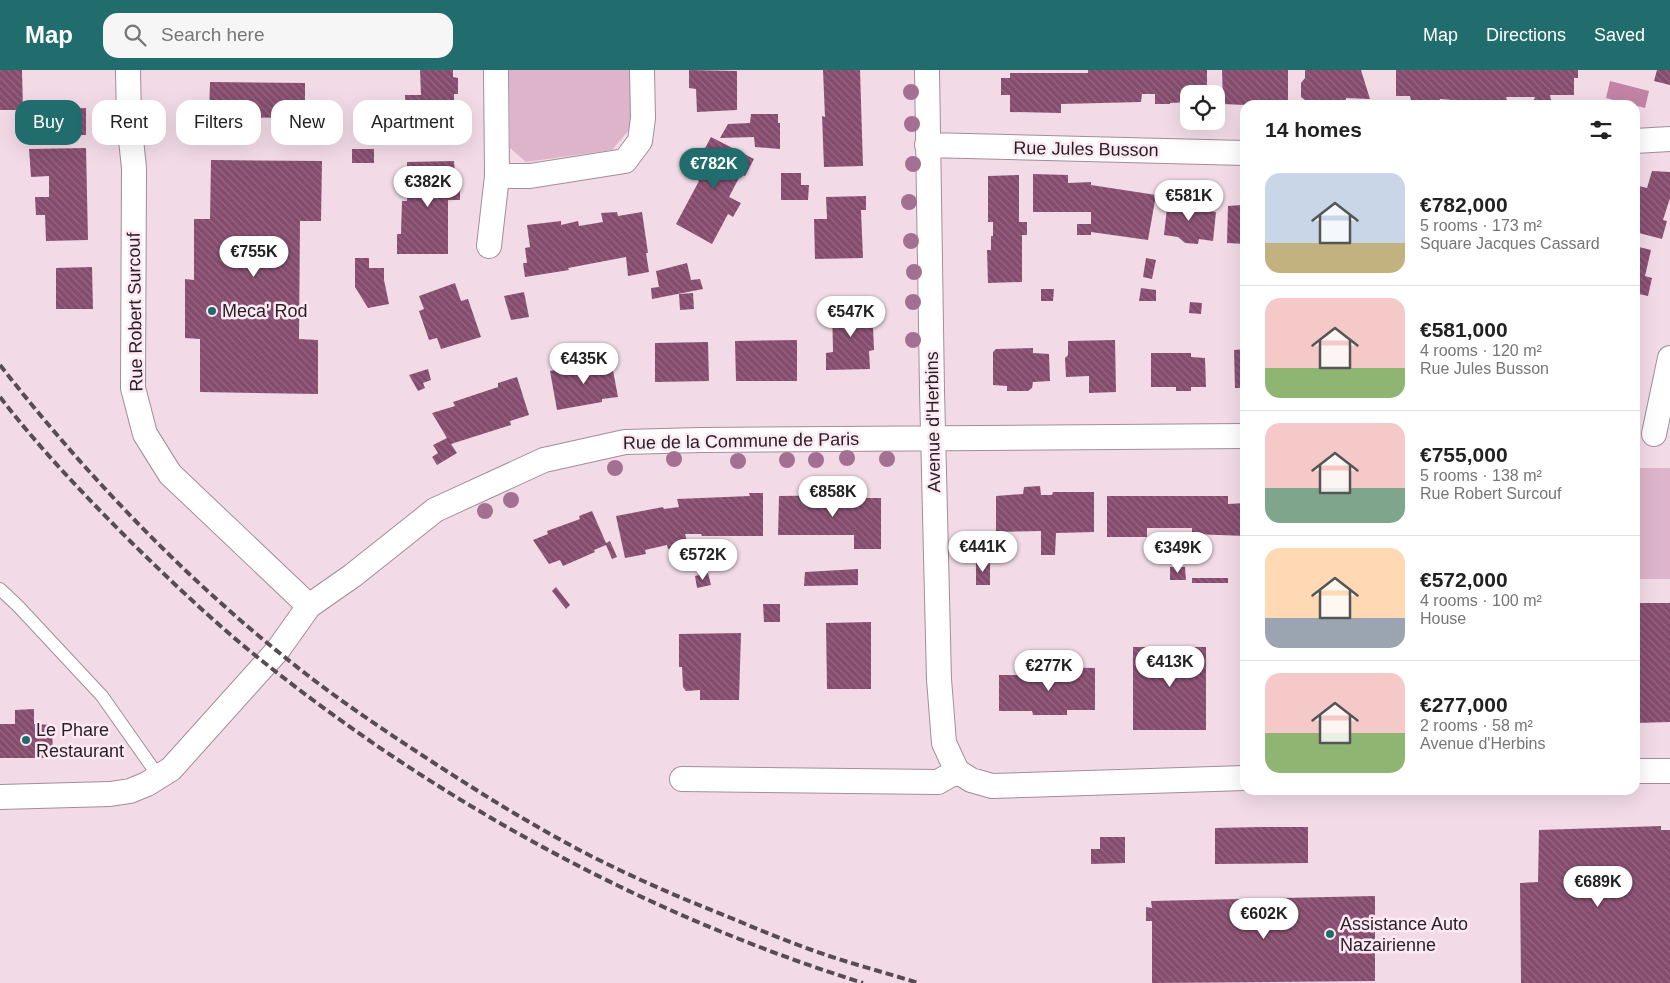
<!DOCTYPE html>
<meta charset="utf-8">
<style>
body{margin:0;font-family:Arial,sans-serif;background:#f6f6f6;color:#222;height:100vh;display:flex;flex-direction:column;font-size:19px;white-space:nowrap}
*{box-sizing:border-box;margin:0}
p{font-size:16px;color:#767676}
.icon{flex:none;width:28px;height:28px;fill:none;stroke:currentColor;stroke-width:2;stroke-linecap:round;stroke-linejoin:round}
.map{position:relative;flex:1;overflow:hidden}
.side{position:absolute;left:1240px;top:30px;width:400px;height:695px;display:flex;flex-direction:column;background:#fff;border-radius:15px;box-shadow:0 5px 20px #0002}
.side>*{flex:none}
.banner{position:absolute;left:15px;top:30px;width:475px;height:45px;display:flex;gap:10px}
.buttons{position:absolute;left:1180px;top:15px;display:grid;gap:10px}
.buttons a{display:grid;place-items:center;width:45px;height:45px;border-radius:10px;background:#fff;box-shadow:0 5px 20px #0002;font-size:25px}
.price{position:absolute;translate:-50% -42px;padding:0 11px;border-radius:18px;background:#fff;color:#222;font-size:16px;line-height:32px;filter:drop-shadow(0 1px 2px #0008)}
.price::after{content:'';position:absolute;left:50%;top:30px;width:15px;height:11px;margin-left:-8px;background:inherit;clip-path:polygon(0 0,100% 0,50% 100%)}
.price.selected{background:#216d6d;color:#fff}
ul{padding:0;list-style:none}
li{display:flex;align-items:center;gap:15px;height:125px;padding:0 25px}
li+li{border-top:1px solid #e0e0e0}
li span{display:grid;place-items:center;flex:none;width:140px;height:100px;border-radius:15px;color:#555}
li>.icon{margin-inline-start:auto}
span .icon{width:60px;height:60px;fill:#fffc;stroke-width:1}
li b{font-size:21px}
h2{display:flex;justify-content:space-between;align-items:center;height:60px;padding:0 25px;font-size:21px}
.chip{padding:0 18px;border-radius:15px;background:#fff;box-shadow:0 5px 20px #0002;font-size:18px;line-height:45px}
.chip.selected{background:#216d6d;color:#fff}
header{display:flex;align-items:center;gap:30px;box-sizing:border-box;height:70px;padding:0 25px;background:#216d6d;color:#fff}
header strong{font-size:24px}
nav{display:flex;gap:28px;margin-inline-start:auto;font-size:18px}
.search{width:350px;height:45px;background:#f6f6f6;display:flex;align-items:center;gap:12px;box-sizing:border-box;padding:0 18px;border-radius:15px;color:#767676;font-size:19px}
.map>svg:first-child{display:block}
.green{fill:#ddb4ca}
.water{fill:#c283a6}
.building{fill:url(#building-back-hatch)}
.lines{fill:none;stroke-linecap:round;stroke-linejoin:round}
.service-casing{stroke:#a28d98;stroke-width:14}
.minor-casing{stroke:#a28d98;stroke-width:26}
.service{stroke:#fff;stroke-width:12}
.minor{stroke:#fff;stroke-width:24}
.rail{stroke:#584c53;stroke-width:4;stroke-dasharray:8 4;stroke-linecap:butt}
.tree{fill:#a47091}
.poi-dot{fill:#216d6d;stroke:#fce9f3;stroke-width:2}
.labels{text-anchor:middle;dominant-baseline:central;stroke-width:5;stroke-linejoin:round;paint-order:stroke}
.street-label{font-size:18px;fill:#281f24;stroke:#fce9f3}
.poi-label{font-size:18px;fill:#281f24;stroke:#fce9f3;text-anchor:start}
</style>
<header>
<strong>Map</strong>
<div class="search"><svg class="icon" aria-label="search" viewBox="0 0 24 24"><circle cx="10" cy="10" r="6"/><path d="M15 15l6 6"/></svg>Search here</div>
<nav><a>Map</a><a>Directions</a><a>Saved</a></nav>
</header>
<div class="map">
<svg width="1670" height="913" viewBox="0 0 1670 913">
<defs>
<pattern id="building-back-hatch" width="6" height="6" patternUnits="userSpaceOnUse" patternTransform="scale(1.25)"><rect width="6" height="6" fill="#864c6e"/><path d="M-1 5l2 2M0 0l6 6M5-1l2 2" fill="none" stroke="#946882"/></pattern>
</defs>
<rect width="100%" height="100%" fill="#f2dbe7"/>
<path class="green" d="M509,0h121v59l-18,21 -86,12 -16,-14z
M1635,398h35v111h-35z"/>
<path class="water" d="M1610,11l39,10 -4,17 -39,-10z"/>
<path class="building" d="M0,0h22l1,40 63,-2v27l-64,1 1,-26h-23z
M420,0h33v7l5,1v16h-4v19h-3l-1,23h-43l-2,-41h16z
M689,0l48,1v39l-40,2 -1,-23 -7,-1z
M823,0h37l3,96 -39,1 -2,-51 3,1z
M1088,0h119v24h-18v8l-19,1v1h-15v-10h-13l-1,8 -80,2v9l-51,-1v-17h-9v-17h9v-5h78z
M1222,0h66v33l-33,1 -1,1h-9l-22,-1z
M1305,0h56l9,29 -24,-1 -1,7 -26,-1v-4l-13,1 -5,-4v-14l4,-5z
M1396,0h182v8h-4v17h-24l1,5h-17l1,-3h-29l1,3 -53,1 -1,-1 -13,-1v2h-18l-11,-1 -1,-4h-14z
M1657,0h13v15l-16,-4z
M210,12l95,1v35l-96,-1z
M751,44h27v9h2v26l-25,-2 -1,-10 -34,1 8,-14 22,-1z
M711,67l43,22 -9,17 -4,-2 -12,23 12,6 -8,14 -5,-3 -16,30 -36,-20 23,-43 -9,-5z
M86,78l2,92 -42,1 -1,-26h-9l-1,-18h14v-21l-18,1 -2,-28z
M352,79h22v14h-22z
M211,90l111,1 -1,60h-21l-1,118 19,1v54l-118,-2v-53l-15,-1v-59l9,1v-61h16z
M454,91l1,14h5v25h-12v54h-51v-20h4l1,-33h5v-39z
M1652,101l18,1v26l-7,22 4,1 -5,18 -27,-7v-47l12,3z
M781,103h20v12h8l-1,15h-27z
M1033,104l35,1v8l23,-1v3l65,10 -8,45 -57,-8v3h-14v-11h14v-12h-58z
M1019,105v47h8v13h-5v47l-34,1 -1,-33h4v-14h2v-14h-5v-46z
M866,126v14h-5l2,48 -48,1 -1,-40h13l-1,-22z
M1168,129l20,3v3l14,3v2l14,2 -3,29 -14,-2 -1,5 -13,-1 -7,-6 -14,-2z
M1241,135l1,2h3v37l-18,-1 1,-37z
M617,142l1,4 24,-4 6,41h-2l3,19 -21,4 -2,-19 -58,11 1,2 -44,7 -2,-14h4l-2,-15 5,-1 -3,-22 34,-4v4l17,-4 1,5 24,-4 -2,-9z
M1635,176l16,4 -6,26 7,2 -4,18 -9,-2 -3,14z
M355,188h14v10h15v12l5,24 -21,4 -13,-21z
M1146,188l10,2 -4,19 -9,-2z
M687,193l4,17 9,-1 3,10 -51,10 -1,-11 8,-1 -3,-16z
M92,197l1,42h-37v-41z
M455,213l6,18 7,-2 13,38 -40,12 -4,-11 -8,2 -10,-29 5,-2 -5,-13z
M1141,218l15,2v11h-17z
M1041,219h13l-1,12h-12z
M524,222l5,25 -18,3 -7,-24z
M693,223l1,16 -14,1 -1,-16z
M1190,232l12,1 -1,11 -12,-1z
M832,235h40l2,45 -5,1 1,18 -44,1v-17l7,-1z
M1635,238l5,1 -4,16 4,1 -4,16z
M797,270v41h-61l-1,-40z
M1115,270l1,52 -27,1v-17l-23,1 -1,-19 3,-3v-14z
M708,272l1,39 -54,1v-39z
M1033,278v5l16,1 1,27 -17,1 -1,6 -4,3h-21v-5l-14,-1v-33l3,-3z
M1245,279v39h-10l-1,-38z
M1151,283h40v4l14,1 1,29h-15v4h-15v-4h-25z
M611,290l7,37 -16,2v3l-45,8 -7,-39z
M428,299l3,11 -8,3 2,5 -7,3 -9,-16z
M517,307l12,38 -19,6 1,4 -60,19 6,9 -20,12 -5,-8 6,-4 -5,-8 14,-7 -15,-25 23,-7 -2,-4 45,-15v-4z
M1040,416l1,9h11l1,-3h41v40l-38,1 -1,22h-14v-24l-45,1v-36l27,-2 1,-7z
M749,423h14v43h-61l-1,-2h-16l3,11 -20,4 -1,-4 -22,5 1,4 -21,4 -9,-42 47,-9 1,2 15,-2 -2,-8 73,-3z
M857,425v3h24v51h-27v-14h-76l1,-39z
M1107,426h121v8l17,-1v33l-53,-2v-6h-45v9h-40z
M592,441l14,32 4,-2 7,16 -5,2 -6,-14 -12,5 1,2 -32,14 -3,-6 -11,4 -16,-24 15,-6 -1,-3 33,-12 -1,-3z
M976,491h14v24h-14z
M1170,497h15l1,13h-16z
M858,499v16l-54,1 1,-14z
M708,503l3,12 -14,3 -2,-12z
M1192,508h36v5h-36z
M556,517l14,18 -4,4 -14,-18z
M1635,533h35v119l-35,1z
M763,534h17v18h-16z
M871,552v67h-44l-1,-66z
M741,563l-2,67h-39v-10l-14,1 -3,-4 -1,-20h-3v-33z
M1133,577h73v83h-73z
M1046,597l49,1v42h-28v5h-34l-1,-4h-33v-36h46z
M34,639v15l18,1 1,33h-53v-34h15v-14z
M1661,756v4h9v153h-149l-1,-100 18,-1 1,-52z
M1260,757h48v36l-93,1v-36z
M1100,767h25v26l-34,1v-15h9z
M1375,826v85l-223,2v-62h-6v-14l6,1 -1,-7z"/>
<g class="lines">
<defs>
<path id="service" d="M0,519l18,17 84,90 57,81"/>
<path id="minor" d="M128,0l1,51 5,47 -1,220 12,46 25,40 139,132
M927,0l5,320 7,289 5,64 13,28
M1635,71l35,-2
M927,75l318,8
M497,106h33l95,-15 15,-20 3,-23 -1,-48
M489,176l8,-70 -1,-106
M1654,364l16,-76
M1635,701h35
M682,709l256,3 19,-11 14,9 21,6 253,-8
M0,727l110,-3 20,-3 17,-7 24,-15 106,-118 32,-45 43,-30 83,-66 109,-50 81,-18 76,-2 544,-4"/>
</defs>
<use href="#service" class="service-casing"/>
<use href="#minor" class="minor-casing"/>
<use href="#service" class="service"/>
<use href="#minor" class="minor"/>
<path class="rail" d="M0,295c89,114 191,220 306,309 40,31 82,59 125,87 43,28 86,55 130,79 54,30 112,55 170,78 31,13 63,26 95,37 30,10 61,18 92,28
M0,327c40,52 86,100 132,146 43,42 87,84 134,121 178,141 380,251 597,319"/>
</g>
<g class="tree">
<circle cx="911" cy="22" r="8"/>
<circle cx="912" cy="54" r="8"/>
<circle cx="913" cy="94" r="8"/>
<circle cx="909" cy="132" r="8"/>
<circle cx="911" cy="171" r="8"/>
<circle cx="914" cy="202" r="8"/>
<circle cx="913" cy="232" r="8"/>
<circle cx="913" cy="270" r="8"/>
<circle cx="847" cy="388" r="8"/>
<circle cx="674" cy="389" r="8"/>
<circle cx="887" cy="389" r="8"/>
<circle cx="787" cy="390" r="8"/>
<circle cx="816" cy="390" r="8"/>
<circle cx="738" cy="391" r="8"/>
<circle cx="615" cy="398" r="8"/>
<circle cx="511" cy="430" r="8"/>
<circle cx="485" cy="441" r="8"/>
</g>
<g class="poi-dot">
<circle cx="212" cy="241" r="5"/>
<circle cx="26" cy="670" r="5"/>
<circle cx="1330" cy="864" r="5"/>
</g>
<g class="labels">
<g class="street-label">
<text transform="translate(1086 79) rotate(1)">Rue Jules Busson</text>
<text transform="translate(135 242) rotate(-91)">Rue Robert Surcouf</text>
<text transform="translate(933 352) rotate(-91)">Avenue d'Herbins</text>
<text transform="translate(741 371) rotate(-1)">Rue de la Commune de Paris</text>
</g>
<g class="poi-label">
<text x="222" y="241">Meca' Rod</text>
<text x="36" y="660">Le Phare<tspan x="36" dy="21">Restaurant</tspan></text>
<text x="1340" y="854">Assistance Auto<tspan x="1340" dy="21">Nazairienne</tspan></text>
</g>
</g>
</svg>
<div class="buttons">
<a><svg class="icon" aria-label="locate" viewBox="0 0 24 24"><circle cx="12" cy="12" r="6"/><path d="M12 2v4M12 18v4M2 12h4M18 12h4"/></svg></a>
</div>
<b class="price selected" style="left:714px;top:120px">€782K</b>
<b class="price" style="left:428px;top:138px">€382K</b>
<b class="price" style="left:1189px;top:152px">€581K</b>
<b class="price" style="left:254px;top:208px">€755K</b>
<b class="price" style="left:851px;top:268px">€547K</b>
<b class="price" style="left:584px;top:315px">€435K</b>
<b class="price" style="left:833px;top:448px">€858K</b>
<b class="price" style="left:983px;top:503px">€441K</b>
<b class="price" style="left:1178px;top:504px">€349K</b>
<b class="price" style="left:703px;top:511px">€572K</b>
<b class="price" style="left:1170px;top:618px">€413K</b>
<b class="price" style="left:1049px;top:622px">€277K</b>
<b class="price" style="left:1598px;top:838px">€689K</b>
<b class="price" style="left:1264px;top:870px">€602K</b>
<div class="banner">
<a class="chip selected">Buy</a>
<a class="chip">Rent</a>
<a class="chip">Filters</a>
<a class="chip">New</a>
<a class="chip">Apartment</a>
</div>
<section class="side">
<h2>14 homes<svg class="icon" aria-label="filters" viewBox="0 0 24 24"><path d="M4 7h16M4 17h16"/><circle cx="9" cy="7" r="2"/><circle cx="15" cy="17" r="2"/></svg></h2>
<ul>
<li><span style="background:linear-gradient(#c9d6e8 70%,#c2b280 0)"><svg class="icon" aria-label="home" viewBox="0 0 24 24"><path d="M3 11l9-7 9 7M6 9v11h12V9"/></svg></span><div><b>€782,000</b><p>5 rooms · 173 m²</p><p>Square Jacques Cassard</p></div></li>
<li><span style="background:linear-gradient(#f6c9c9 70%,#8fb573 0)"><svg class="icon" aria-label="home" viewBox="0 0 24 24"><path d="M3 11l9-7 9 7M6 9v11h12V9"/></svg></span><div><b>€581,000</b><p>4 rooms · 120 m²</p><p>Rue Jules Busson</p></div></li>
<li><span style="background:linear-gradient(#f6c9c9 65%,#7fa58c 0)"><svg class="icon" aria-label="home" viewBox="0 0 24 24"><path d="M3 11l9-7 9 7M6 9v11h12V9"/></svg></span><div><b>€755,000</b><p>5 rooms · 138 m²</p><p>Rue Robert Surcouf</p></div></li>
<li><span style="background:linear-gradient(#ffd9b3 70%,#9aa5b1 0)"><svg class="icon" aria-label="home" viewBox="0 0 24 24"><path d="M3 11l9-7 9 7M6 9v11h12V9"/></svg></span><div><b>€572,000</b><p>4 rooms · 100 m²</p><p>House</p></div></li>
<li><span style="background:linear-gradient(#f6c9c9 60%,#8fb573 0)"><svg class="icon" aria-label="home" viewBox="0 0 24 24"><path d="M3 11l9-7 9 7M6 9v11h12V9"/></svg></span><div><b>€277,000</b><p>2 rooms · 58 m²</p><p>Avenue d'Herbins</p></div></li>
</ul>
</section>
</div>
